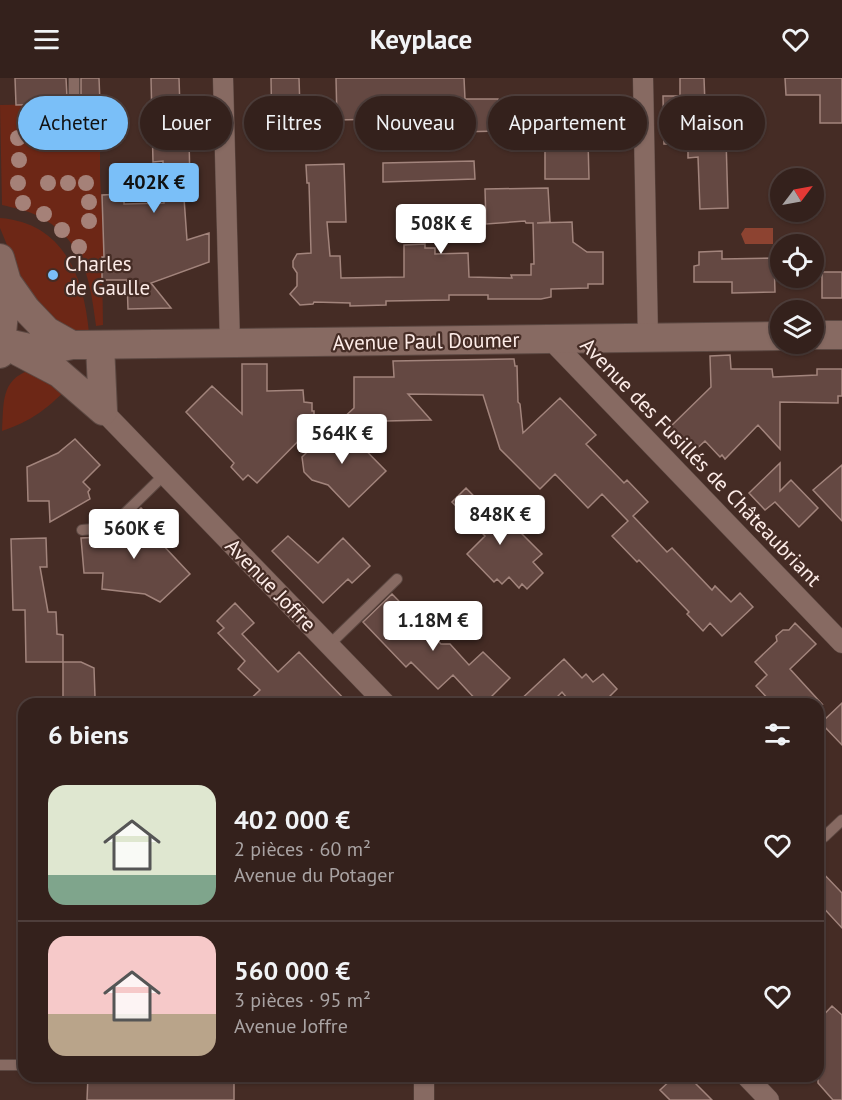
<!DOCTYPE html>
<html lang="fr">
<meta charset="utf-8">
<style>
body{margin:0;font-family:"PT Sans",sans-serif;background:#3c2925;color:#f1f3f6;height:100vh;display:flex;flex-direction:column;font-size:22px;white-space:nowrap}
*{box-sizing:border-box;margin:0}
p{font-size:20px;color:#a9a3a3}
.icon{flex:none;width:33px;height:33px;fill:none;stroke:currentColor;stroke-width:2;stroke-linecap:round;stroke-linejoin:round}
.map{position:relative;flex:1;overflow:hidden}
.sheet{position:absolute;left:18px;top:620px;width:806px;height:384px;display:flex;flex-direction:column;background:#34211c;border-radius:18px;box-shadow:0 2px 4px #0004,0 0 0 2px #4e3e3b}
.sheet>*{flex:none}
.top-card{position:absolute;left:18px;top:18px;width:807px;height:54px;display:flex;gap:12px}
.needle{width:39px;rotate:58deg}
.controls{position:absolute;left:770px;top:90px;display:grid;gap:12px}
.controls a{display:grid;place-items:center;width:54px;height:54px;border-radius:50%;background:#34211c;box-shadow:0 2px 4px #0004,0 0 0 2px #4e3e3b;font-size:30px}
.price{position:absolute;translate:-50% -51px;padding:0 14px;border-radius:6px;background:#fff;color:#222;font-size:20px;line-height:39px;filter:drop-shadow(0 2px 3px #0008)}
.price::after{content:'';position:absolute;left:50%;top:36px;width:18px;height:14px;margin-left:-9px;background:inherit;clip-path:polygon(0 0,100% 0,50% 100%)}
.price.active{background:#7abff8;color:#111}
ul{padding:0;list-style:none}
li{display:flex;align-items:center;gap:18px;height:150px;padding:0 30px}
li+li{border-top:2px solid #4e3e3b}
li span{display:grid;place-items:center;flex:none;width:168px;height:120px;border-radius:18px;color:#555}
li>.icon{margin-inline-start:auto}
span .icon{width:72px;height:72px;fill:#fffc;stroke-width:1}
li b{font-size:26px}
h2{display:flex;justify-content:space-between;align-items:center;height:72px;padding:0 30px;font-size:26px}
.pill{padding:0 21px;border-radius:27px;background:#34211c;box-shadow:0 2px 4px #0004,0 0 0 2px #4e3e3b;font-size:21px;line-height:54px}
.pill.active{background:#7abff8;color:#111}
header{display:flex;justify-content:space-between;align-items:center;height:78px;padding:0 30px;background:#34211c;font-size:27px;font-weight:700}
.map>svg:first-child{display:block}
.green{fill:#6d2716}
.water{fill:#8d4331}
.building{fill:#644842;stroke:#a2847c;stroke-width:1.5}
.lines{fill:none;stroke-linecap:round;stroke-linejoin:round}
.lane-casing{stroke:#5c4842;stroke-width:12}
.street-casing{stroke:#5c4842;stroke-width:21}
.secondary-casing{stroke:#5c4842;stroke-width:30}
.lane{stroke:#876a62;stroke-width:10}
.street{stroke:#876a62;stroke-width:20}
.secondary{stroke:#876a62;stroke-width:28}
.tree{fill:#a58178}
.poi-dot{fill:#7abff8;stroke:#452c25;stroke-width:2}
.labels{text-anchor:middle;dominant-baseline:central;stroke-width:4.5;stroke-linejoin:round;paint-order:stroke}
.poi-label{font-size:21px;fill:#fcebe7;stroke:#452c25;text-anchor:start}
.street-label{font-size:21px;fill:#fcebe7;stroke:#452c25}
</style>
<header><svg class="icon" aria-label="menu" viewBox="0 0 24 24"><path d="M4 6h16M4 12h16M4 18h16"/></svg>Keyplace<svg class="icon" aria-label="heart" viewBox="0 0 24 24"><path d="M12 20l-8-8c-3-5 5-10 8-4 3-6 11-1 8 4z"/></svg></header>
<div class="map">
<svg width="842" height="1022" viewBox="0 0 842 1022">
<rect width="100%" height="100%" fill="#452c25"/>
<path class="green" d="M100,25v72l4,82h-2l1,68 -7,1c-6,-46 -12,-87 -58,-110 -11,-6 -24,-8 -36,-11l-2,-100z
M0,140c64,5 84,59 89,115l-27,-3 -36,-39 -26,-63z
M30,292l38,18c-24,23 -35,32 -66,43 2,-27 -2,-51 28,-61z"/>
<path class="water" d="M745,150h28v16h-28l-4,-10z"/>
<path class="building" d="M15,0h51l1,19 6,4 8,-4v-19h18l1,25 -84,2z
M151,0h28l2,61h8l1,44 -7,1 4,56 22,-7v29l-58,21 20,25 -43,1 -1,-29h-25v-23h2l-2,-62 22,-1v10l40,-1 -1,-42 -10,1z
M271,0h28l1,31h19v38l-39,1v-12h-8z
M336,0h128l1,21h33l1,32 -41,1 -1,-32 -76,1v18l-44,1z
M680,0h24l1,26 20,-1 3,105 -28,1 -2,-52 -10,1v-14h-24l-1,-48h17z
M785,0h57v45h-22v-28h-34z
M622,19l1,27h-49v-26z
M588,62l1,39h-44v-38z
M474,83l1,18 -92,3v-19z
M344,86l2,58h-19l3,34h10l1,22 63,-1v-32l21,-1v4h10v6l33,-1 1,24 43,1 -1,-3h20v-11h3l-1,-41h-7l-1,-2 -39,3 -1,-35 63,-1 2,34 -13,1 35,-1 1,20 14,10h16v32h-15v4l-37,1v8l-10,2h-53v-4h-39v5l-63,1v4l-36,1v-3l-36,-1 -1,2 -13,1 -10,-11 7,-8v-13l-4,-6v-6l4,-7 14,-1 -2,-70h-2l-1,-18z
M722,173v8l52,-1 1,34 -43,1v-11h-38v-16l5,-1v-13z
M822,194h20v26h-20z
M730,277l1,14h41l1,8 44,-2v-6h25v27h-4v7l-58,-1v47l-22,-24 -33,34 -3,-4 -2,2 -15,-16 -14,13 -24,-24 44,-43 -1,-31z
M514,281l1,7h2l1,36 2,2 3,29 37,-35 36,37 -10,9 38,39 3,-3 21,22 -15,14 34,36 5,-4 40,42 3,-4 16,16 9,-9 13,14 -31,29 -12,-13 -7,8 -16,-17 2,-2 -50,-52 -2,2 -25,-26 16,-15 -26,-27 -14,14 -33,-34 -15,15 -40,-40 -17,-54 -75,-1 23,26 -92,2 15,-14v-31h40l-1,-16z
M242,286h25v27l36,-1 1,12 8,1v8h2v14l-57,58 -9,-8 -5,5 -12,-13 3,-4 -48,-51 26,-26 30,28z
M338,344l48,49 -37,36 -21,-22 -16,-5 -8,-8 -2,-15z
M75,361l25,26 -17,17 7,7 -2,3 2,7 -40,23 -1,-21h-21l-1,-34 31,-14z
M780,385v28l11,-11 27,28 -19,19 -24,-25 -10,8 -16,-17z
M842,387v56l-29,-31z
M466,410l36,37 6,-5 34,34 -9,8 10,11 -16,16 -5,-5 -3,4 -10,-11 -7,7 -5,-5 -3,3 -27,-28 18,-18 -33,-34z
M141,430l12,12 -5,5 15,16 -2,2 29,31 -30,28 -15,-8 -43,-5 1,-16h-19l-3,-35 25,-1 15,-10z
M288,458l30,27 25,-25 27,28 -18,17 -4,-4 -25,24 -51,-52z
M46,460l1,29h-7l8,45h8l1,22 6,1v27h-37l-1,-52h-12l-2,-71z
M392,516l49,50h9l19,21 14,-13 27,26 -26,26h-4l-27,-29 -15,14 -27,-27 -5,5 -43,-45z
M235,525l19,20 -12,11 36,38 21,-20 50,52h-104l15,-14 -22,-21 7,-8 -27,-28 6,-5 -7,-7z
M795,545l21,21 -26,25 32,35h-49l-17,-18 11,-11 -12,-13 22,-21 -1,-5 7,-6h6z
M564,581l18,19 4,-4 7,8 10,-8 14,15 -15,15h-30l-10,-12 -12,12h-34z
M63,584h18l13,6 1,29 -32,1z
M842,625v42l-21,-22z
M818,790l24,25v35l-24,-26z
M832,928l10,9v85h-9l-15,-17v-62z
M88,998h146v24h-147z
M675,998h13l24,24h-42l-10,-10z"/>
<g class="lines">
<defs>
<path id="lane" d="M74,0v16
M82,452l22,-2 12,-6 48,-47
M329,567l68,-66
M818,753l6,6 18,-17
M0,987h24"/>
<path id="street" d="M223,0l7,266
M643,0l5,260
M550,261l292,304
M103,333l283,293
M424,998v24
M746,998l23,24"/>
<path id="secondary" d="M0,180l7,24 -7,72
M7,204l19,27 21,22 25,14
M813,257h29
M2,264l41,9 29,-6 708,-9
M100,267l3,66
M19,274l40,21 44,38"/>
</defs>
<use href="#lane" class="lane-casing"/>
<use href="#street" class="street-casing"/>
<use href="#secondary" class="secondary-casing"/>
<use href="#lane" class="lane"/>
<use href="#street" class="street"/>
<use href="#secondary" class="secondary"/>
</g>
<g class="tree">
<circle cx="18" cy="60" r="8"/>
<circle cx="19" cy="82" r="8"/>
<circle cx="18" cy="105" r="8"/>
<circle cx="48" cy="105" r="8"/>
<circle cx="68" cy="105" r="8"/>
<circle cx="86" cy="105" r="8"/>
<circle cx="89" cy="124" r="8"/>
<circle cx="23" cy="125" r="8"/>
<circle cx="44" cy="136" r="8"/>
<circle cx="89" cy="143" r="8"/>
<circle cx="62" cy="152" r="8"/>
<circle cx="79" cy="169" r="8"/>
</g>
<circle class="poi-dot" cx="53" cy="197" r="6"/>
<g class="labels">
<g class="poi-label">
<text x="65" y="185">Charles<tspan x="65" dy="24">de Gaulle</tspan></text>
</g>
<g class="street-label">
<text transform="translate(426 263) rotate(-1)">Avenue Paul Doumer</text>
<text transform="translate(701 384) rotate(46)">Avenue des Fusillés de Châteaubriant</text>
<text transform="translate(271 507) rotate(46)">Avenue Joffre</text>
</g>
</g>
</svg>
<div class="controls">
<a><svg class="needle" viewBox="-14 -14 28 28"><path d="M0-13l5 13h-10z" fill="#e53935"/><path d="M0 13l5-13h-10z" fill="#a9a3a3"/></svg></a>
<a><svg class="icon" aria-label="locate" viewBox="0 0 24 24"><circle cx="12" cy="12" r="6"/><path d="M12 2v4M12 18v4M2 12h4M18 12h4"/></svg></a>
<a><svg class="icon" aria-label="layers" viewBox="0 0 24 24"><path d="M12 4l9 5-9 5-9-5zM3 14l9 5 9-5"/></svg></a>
</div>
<b class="price active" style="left:154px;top:136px">402K €</b>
<b class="price" style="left:441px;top:177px">508K €</b>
<b class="price" style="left:342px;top:387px">564K €</b>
<b class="price" style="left:500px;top:468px">848K €</b>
<b class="price" style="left:134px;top:482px">560K €</b>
<b class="price" style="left:433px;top:574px">1.18M €</b>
<div class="top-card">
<a class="pill active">Acheter</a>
<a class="pill">Louer</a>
<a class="pill">Filtres</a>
<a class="pill">Nouveau</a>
<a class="pill">Appartement</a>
<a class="pill">Maison</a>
</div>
<section class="sheet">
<h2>6 biens<svg class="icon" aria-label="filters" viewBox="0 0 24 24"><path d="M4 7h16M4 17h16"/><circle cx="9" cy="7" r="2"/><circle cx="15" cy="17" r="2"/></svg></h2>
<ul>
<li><span style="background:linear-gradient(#dfe7d0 75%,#7fa58c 0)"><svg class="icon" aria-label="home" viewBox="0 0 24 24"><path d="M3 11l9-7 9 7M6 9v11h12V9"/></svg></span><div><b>402 000 €</b><p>2 pièces · 60 m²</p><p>Avenue du Potager</p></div><svg class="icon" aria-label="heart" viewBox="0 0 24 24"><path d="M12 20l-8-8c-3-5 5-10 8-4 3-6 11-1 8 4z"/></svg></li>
<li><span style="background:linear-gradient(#f6c9c9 65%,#b9a48a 0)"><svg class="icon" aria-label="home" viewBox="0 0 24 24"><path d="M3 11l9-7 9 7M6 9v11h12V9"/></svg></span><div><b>560 000 €</b><p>3 pièces · 95 m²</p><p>Avenue Joffre</p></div><svg class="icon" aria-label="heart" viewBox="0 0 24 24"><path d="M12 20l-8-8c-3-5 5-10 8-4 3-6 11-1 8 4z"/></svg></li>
</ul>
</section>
</div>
